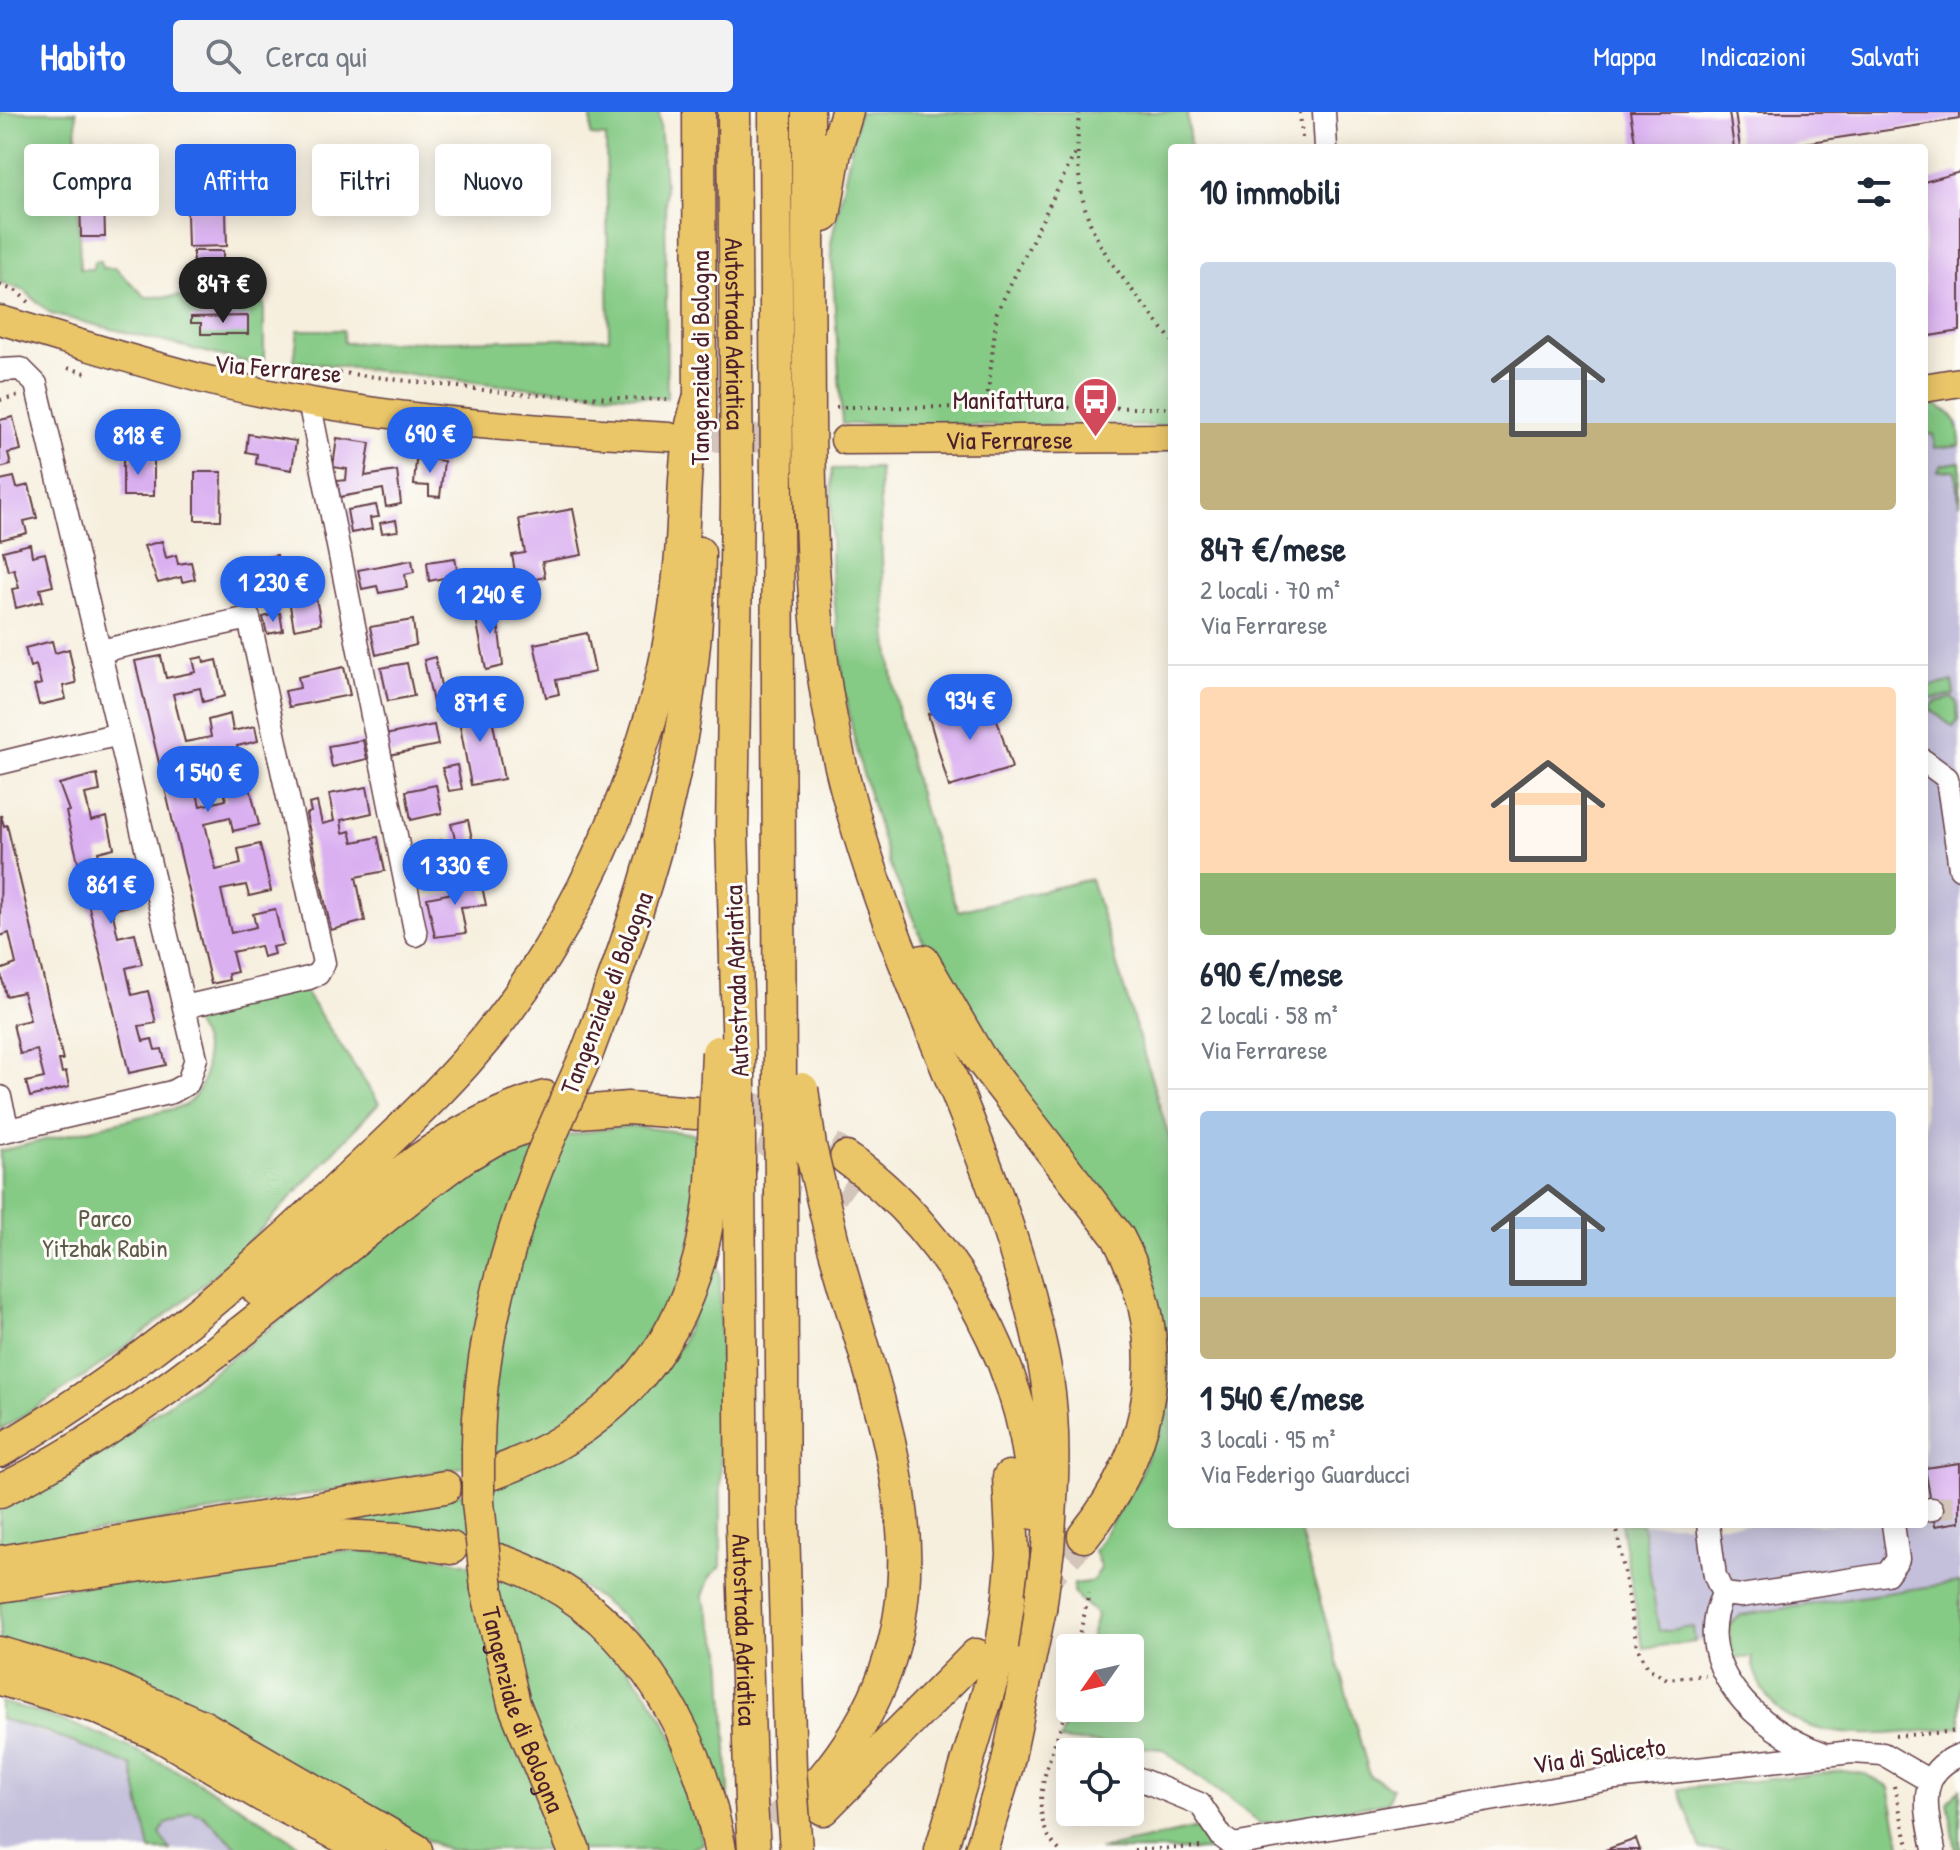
<!DOCTYPE html>
<html lang="it">
<meta charset="utf-8">
<style>
body{margin:0;font-family:"Patrick Hand",sans-serif;background:#f2f2f3;color:#1f2937;height:100vh;display:flex;flex-direction:column;font-size:30px;white-space:nowrap}
*{box-sizing:border-box;margin:0}
p{font-size:26px;color:#747a83}
.icon{flex:none;width:44px;height:44px;fill:none;stroke:currentColor;stroke-width:2;stroke-linecap:round;stroke-linejoin:round}
.map{position:relative;flex:1;overflow:hidden}
.drawer{position:absolute;left:1168px;top:32px;width:760px;height:1384px;display:flex;flex-direction:column;background:#fff;border-radius:8px;box-shadow:0 4px 20px #0003}
.drawer>*{flex:none}
.hud{position:absolute;left:24px;top:32px;width:760px;height:72px;display:flex;gap:16px}
.needle{width:52px;rotate:236deg}
.controls{position:absolute;left:1056px;top:1522px;display:grid;gap:16px}
.controls a{display:grid;place-items:center;width:88px;height:88px;border-radius:8px;background:#fff;box-shadow:0 4px 20px #0003;font-size:40px}
.price{position:absolute;translate:-50% -68px;padding:0 18px;border-radius:28px;background:#2563eb;color:#fff;font-size:26px;line-height:52px;filter:drop-shadow(0 2px 4px #0008)}
.price::after{content:'';position:absolute;left:50%;top:48px;width:24px;height:18px;margin-left:-12px;background:inherit;clip-path:polygon(0 0,100% 0,50% 100%)}
.price.current{background:#222;color:#fff}
ul{padding:0;list-style:none}
li{display:grid;align-content:center;gap:16px;height:424px;padding:0 32px}
li+li{border-top:2px solid #e0e1e3}
li span{display:grid;place-items:center;height:248px;border-radius:8px;color:#555}
li>.icon{margin-inline-start:auto}
span .icon{width:144px;height:144px;fill:#fffc;stroke-width:1}
li b{font-size:34px}
h2{display:flex;justify-content:space-between;align-items:center;height:96px;padding:0 32px;font-size:34px}
.chip{padding:0 28px;border-radius:8px;background:#fff;box-shadow:0 4px 20px #0003;font-size:28px;line-height:72px}
.chip.current{background:#2563eb;color:#fff}
header{display:flex;align-items:center;gap:48px;box-sizing:border-box;height:112px;padding:0 40px;background:#2563eb;color:#fff}
header strong{font-size:38px}
nav{display:flex;gap:44px;margin-inline-start:auto;font-size:28px}
.search{width:560px;height:72px;background:#f2f2f3;display:flex;align-items:center;gap:20px;box-sizing:border-box;padding:0 28px;border-radius:8px;color:#747a83;font-size:30px}
.map>svg:first-child{display:block}
.industrial{fill:#c4c0db}
.green{fill:#85ca85;stroke:#687458;stroke-width:2}
.building{fill:#dab0f1}
.lines{fill:none;stroke-linecap:round;stroke-linejoin:round}
.minor-tunnel{stroke:#d4c5ba;stroke-width:22;stroke-dasharray:22 11;stroke-linecap:butt}
.major-tunnel{stroke:#d4c5ba;stroke-width:28;stroke-dasharray:28 14;stroke-linecap:butt}
.highway-tunnel{stroke:#d4c5ba;stroke-width:32;stroke-dasharray:32 16;stroke-linecap:butt}
.minor-casing{stroke:#643e46;stroke-width:25}
.major-casing{stroke:#643e46;stroke-width:31}
.highway-casing{stroke:#643e46;stroke-width:35}
.path{stroke:#643e46;stroke-width:4;stroke-dasharray:2 6;stroke-linecap:butt}
.minor{stroke:#fff;stroke-width:22}
.major{stroke:#ebc669;stroke-width:28}
.highway{stroke:#ebc669;stroke-width:32}
.highway-bridge-casing{stroke:#643e46;stroke-width:35;stroke-linecap:butt}
.highway-bridge{stroke:#ebc669;stroke-width:32}
.labels{text-anchor:middle;dominant-baseline:central;stroke-width:6;stroke-linejoin:round;paint-order:stroke}
.street-label{font-size:26px;fill:#4a1f2b;stroke:#fdfcf7}
.poi-label{font-size:26px;fill:#4a1f2b;stroke:#fdfcf7;text-anchor:end}
.park-label{font-size:26px;fill:#5f5b4a;stroke:#fdfcf7}
</style>
<header>
<strong>Habito</strong>
<div class="search"><svg class="icon" aria-label="search" viewBox="0 0 24 24"><circle cx="10" cy="10" r="6"/><path d="M15 15l6 6"/></svg>Cerca qui</div>
<nav><a>Mappa</a><a>Indicazioni</a><a>Salvati</a></nav>
</header>
<div class="map">
<svg width="1960" height="1738" viewBox="0 0 1960 1738">
<rect width="100%" height="100%" fill="#fdfcf7"/>
<filter id="ink" filterUnits="userSpaceOnUse"><feTurbulence type="fractalNoise" baseFrequency=".0125" numOctaves="2"/><feDisplacementMap in="SourceGraphic" scale="16" xChannelSelector="R" yChannelSelector="G"/><feConvolveMatrix kernelMatrix="1 2 1 2 8 2 1 2 1" color-interpolation-filters="sRGB"/></filter>
<filter id="wash" filterUnits="userSpaceOnUse"><feTurbulence type="fractalNoise" baseFrequency=".006" numOctaves="4" result="noise"/><feDisplacementMap in="SourceGraphic" scale="32" xChannelSelector="R" yChannelSelector="G"/><feGaussianBlur stdDeviation="1.8" result="paint"/><feColorMatrix in="noise" values="0 0 0 0 0 0 0 0 0 0 0 0 0 0 0 0 0 1.4 0 .05"/><feComposite in="paint" operator="in"/></filter>
<g filter="url(#wash)">
<rect width="100%" height="100%" fill="#f6efde"/>
<path class="industrial" d="M1933,292l17,7 10,14v1157l-219,33 -13,12 2,10 -87,11 -20,-124h301v-1118z
M0,1607l99,32 46,21 129,78h-274z"/>
<path class="green" d="M0,0h76l4,157h13l1,-8h7l1,7h13l31,29 118,-2v64l-14,4 -199,-49 -26,-23 -25,-9z
M591,0h68l6,73 2,213 -158,-12 -215,-25 4,-31h45l1,13 265,-5 -3,-201 -15,-1z
M859,0h328l3,36h-18v278l-330,-2 -11,-181z
M1933,292c21,9 27,17 27,41l-25,3 -2,-14 -9,1v-29z
M1960,350v42l-5,-34 -17,1 3,-6z
M879,356c2,75 4,151 16,225 13,76 38,146 63,218l133,-32 81,268v377h126l72,252 22,12 -4,14 -126,22 -100,-75 -102,-9 12,-32h58v-60h-42l9,-33 -24,-22 1,-9 19,-3 8,-13 -7,-17 45,-73 17,-49 -4,-129 -218,-333 -44,-102 -32,-108 -14,-68 -13,-119 1,-101z
M1952,570l2,13 -30,5v-13z
M1952,586l5,5 1,18 -5,6 -23,-18 5,-7z
M303,877l76,114c-59,62 -115,128 -180,185 -62,53 -128,100 -199,142v-279l184,-45c31,-23 26,-64 3,-93z
M632,1014l63,8c0,36 3,76 -5,111 -17,72 -66,148 -132,185 -23,12 -49,22 -72,33l-486,86v-40c170,-91 317,-220 469,-338 52,-28 105,-39 163,-45z
M716,1145l4,17 1,292 -11,11 -7,19 19,55 7,141 -3,23c-21,-49 -39,-103 -65,-150 -36,-66 -141,-121 -212,-132 -39,-6 -82,-4 -122,-6l25,-12 120,-24 186,-117 22,-28z
M1621,1412h21l17,107 34,-4 2,15 -52,6z
M318,1438c34,2 70,1 104,5 106,12 206,88 251,183 15,33 22,71 30,106l-14,6h-240l-449,-207v-45z
M1960,1470v145c-73,7 -191,30 -209,-70l-19,2 -4,-32 13,-12z
M0,1590c111,27 213,83 306,148h-66l-37,-35 -13,-4 -14,10 -11,3 -5,10 10,16h-20l-18,-84 -85,-34 -47,-13z
M1843,1659l22,3 24,14 13,62h-201l-22,-61z
M1960,1677v61h-4l-8,-48z
M1202,1715l10,23h-114z"/>
<g id="blocks">
<path class="building" d="M1630,0h99l5,36h-98z
M1735,0h225v7l-187,29h-33z
M1960,60v159l-36,6v-155z
M225,66l2,68 -39,1 -2,-68z
M104,85l1,40h-24l-1,-39z
M193,139h30v19h-30z
M248,204v18h-47v-11h-10v-6z
M13,305l8,33 -13,3 3,12 -11,3v-48z
M248,322l48,7 -4,29 -36,-6 1,-10 -11,-2z
M337,326l33,5 -5,33 32,-5 4,33 -15,3 -3,-18 -43,8 -3,-16 9,-1 1,-11 -14,-2z
M123,346l31,1v37h-31z
M421,346l23,3 -4,36 -11,-1v-10l-15,-1 2,-25z
M195,360h27l-1,48h-26z
M14,365l3,11 12,-3 8,33 -13,3 3,12 -27,7v-60z
M376,393l3,12 -9,1 2,11 -21,4 -4,-23z
M573,397l9,46 -40,7 3,15 -28,6 -5,-28 13,-2 -6,-34z
M396,408l2,11 -16,2 -2,-10z
M162,429l4,17 10,-3 2,9 13,-2 4,17 -13,3 -1,-5 -23,6 -14,-37z
M30,432l2,12 13,-3 8,33 -13,3 3,12 -27,7 -4,-19 7,-1 -5,-19 -6,2 -5,-20z
M277,443l5,19 -22,6 -5,-20z
M455,446l3,17 -29,6 -2,-19z
M412,448l2,12 -9,2 2,14 -28,5 -2,-7 -15,3 -4,-19z
M313,471l8,41 -27,5 -7,-41z
M496,492l7,62 -17,4 -12,-62z
M280,501l3,18 -16,3 -4,-17z
M413,508l3,25 -40,10 -6,-28z
M587,521l8,39 -39,8 3,14 -13,3 -12,-53z
M52,529l3,12 14,-4 7,34 -13,3 3,13 -27,6 -5,-19 7,-2 -5,-19 -6,2 -5,-19z
M161,544l5,22 30,-6 -3,-13 10,-2 1,6 13,-3 8,36 -22,6 -3,-14 -27,6 12,48 26,-5 -3,-17 22,-6 3,17 22,-5 3,15 -21,5 4,15 -23,6 -3,-15 -26,6 11,48 26,-6 -3,-15 25,-6 11,46 -26,6 -3,-14 -25,6 1,5 10,42 25,-6 -3,-15 22,-5 11,47 -22,5 -3,-11 -25,5 10,43 25,-6 -3,-13 22,-5 8,36 -11,2 2,7 -11,3 -3,-11 -28,6 5,20 -9,2 1,6 -18,4 -76,-323z
M435,545l11,53 -11,2 -11,-52z
M407,551l7,33 -26,5 -7,-33z
M344,555l6,28 -61,12 -4,-16 15,-3 -2,-11z
M990,585l22,71 -63,19 -21,-73z
M489,591l15,76 -33,6 -14,-75z
M434,613l4,20 -49,10 -4,-20z
M363,628l4,19 -35,8 -4,-21z
M457,653l5,24 -13,2 -7,-23z
M97,662l3,17 -15,3 6,27 16,-4 7,31 -16,4 6,26 17,-3 7,31 -16,4 6,27 17,-4 7,31 -16,4 6,27 16,-4 8,32 -17,3 4,15 9,-2 3,11 7,-1 4,16 -37,8 -63,-261 3,-1 -10,-27z
M436,673l6,28 -31,7 -5,-29z
M367,675l5,26 -31,7 2,13 7,-2 3,11 25,-5 7,34 -29,6 9,44 -34,9 -25,-116 5,-2 -2,-8 8,-2 5,22 12,-3 -5,-27z
M1,703l3,11 3,-1 56,235h-4l3,13 4,-1 3,15 -39,10 -4,-15 18,-4 -7,-28 -17,4 -7,-30 17,-4 -7,-28 -17,4 -6,-26 16,-6 -7,-31 -9,3z
M468,708l8,37 -15,3 -10,-36z
M441,728l2,9 8,-2 2,8 -13,3 3,13 -21,5 -6,-30z
M480,765l6,28 -25,2 5,26 -31,4 -8,-39 31,-6 -2,-11z
M1960,1351v59l-25,4 -10,-58z
M1636,1727l4,11h-35z"/>
</g>
</g>
<g filter="url(#ink)">
<use href="#blocks" fill-opacity="0" stroke="#643e46" stroke-width="2"/>
<g class="lines">
<path class="minor-tunnel" d="M1932,1397l28,-4"/>
<path class="major-tunnel" d="M669,325l176,3"/>
<path class="highway-tunnel" d="M698,979c55,14 102,34 148,67
M716,1008l87,35 51,36
M1034,1478l50,-54
M733,1738l27,-16 50,-42"/>
<defs>
<path id="minor" d="M1324,0l2,36
M0,258l21,-1 15,15 160,674 -8,25 -16,9 -172,40
M309,289l107,534
M100,539l149,-33 75,345 -6,11 -9,4 -125,29
M1924,649l23,17 13,90
M0,651l119,-29
M0,985l8,33
M1924,1398l8,-1
M1708,1412l7,52 8,18 18,2 146,-22 11,-15 -5,-35
M1723,1482c-35,71 36,137 99,159
M1132,1664l68,28 22,33 11,8 383,-67 236,-26 31,2 45,26
M1934,1738c-7,-39 -20,-77 26,-95"/>
<g id="major">
<path d="M0,208c76,22 151,47 228,65 143,34 294,44 441,52"/>
<path d="M1924,276l36,-6"/>
<path id="s1" d="M845,328l327,-2"/>
</g>
<g id="highway">
<path d="M699,0l1,306"/>
<path id="s2" d="M734,0l3,387 -5,333 7,226"/>
<path d="M775,0l5,966"/>
<path d="M808,0c0,101 0,203 1,304 1,129 4,241 36,367 52,204 166,389 202,596 9,56 5,114 1,170"/>
<path d="M824,104l11,-64 12,-40"/>
<path d="M923,849l56,96 139,180c55,104 39,208 -34,299"/>
<path d="M587,941c63,-166 110,-320 112,-500"/>
<path d="M579,1000l49,-4 67,5"/>
<path d="M846,1046c107,73 190,224 187,355"/>
<path id="s3" d="M739,1062l3,354 9,274"/>
<path d="M781,1083l2,331 7,243"/>
<path d="M258,1178c88,-72 176,-161 287,-193"/>
<path d="M478,1335c1,-101 27,-199 64,-292"/>
<path d="M0,1339c117,-68 218,-150 317,-243 50,-47 102,-94 148,-145 92,-104 153,-230 191,-363 13,-47 21,-97 25,-145 5,-55 0,-105 19,-158"/>
<path d="M494,1361c145,-53 213,-158 219,-310"/>
<path d="M0,1379c172,-84 309,-222 462,-333l31,-18 40,-16"/>
<path d="M498,1448c126,40 200,165 222,290"/>
<path d="M0,1450l445,-75"/>
<path d="M0,1474l339,-50 60,3 52,9"/>
<path id="s4" d="M487,1477l27,115 60,146"/>
<path d="M1009,1485l4,-42 -4,-78"/>
<path d="M0,1541l103,30 101,44 212,123"/>
<path d="M0,1567l96,28 65,29 102,60 106,54"/>
<path d="M818,1672c150,-176 70,-343 16,-537"/>
<path d="M823,1697l153,-154"/>
<path d="M941,1738l61,-204"/>
<path d="M981,1738l26,-84 33,-157"/>
</g>
</defs>
<use href="#minor" class="minor-casing"/>
<use href="#major" class="major-casing"/>
<use href="#highway" class="highway-casing"/>
<path class="path" d="M1079,0c-9,119 26,141 93,229
M1300,0l2,26
M0,173l16,6 15,13
M68,256l18,5
M283,258l60,3 173,21 151,6
M0,288l19,-5
M836,295l336,1
M986,297l11,-97 79,-161
M1616,1412l21,123 11,21 19,11 38,-4
M1077,1536l12,-55
M1895,1624l65,-5
M1894,1674l15,64
M1059,1738c-43,-43 3,-109 11,-157
M1134,1738l68,-3"/>
<use href="#minor" class="minor"/>
<use href="#major" class="major"/>
<use href="#highway" class="highway"/>
<defs>
<path id="highway-bridge" d="M780,966l1,117
M802,977l8,57 24,101
M542,1043l45,-102
M713,1051l5,-111
M739,1062v-116
M478,1335v55l9,87
M1040,1497l8,-60
M1002,1534l7,-49
M790,1657l6,81
M751,1690l3,48"/>
</defs>
<use href="#highway-bridge" class="highway-bridge-casing"/>
<use href="#highway-bridge" class="highway-bridge"/>
</g>
</g>
<defs>
<symbol id="bus-pin" viewBox="-11 -11 22 30"><path d="M0 17L-7.5 6A9.5 9.5 0 1 1 7.5 6Z" fill="#d1495b" stroke="#fdfcf7"/><path d="M-5-6H5V4H4V6H2V4H-2V6H-4V4H-5ZM-3.5-4V0h7V-4ZM-3.5 1.2v1.5H-2V1.2ZM2 1.2v1.5H3.5V1.2Z" fill="#fff"/></symbol>
</defs>
<g fill-rule="evenodd">
<use href="#bus-pin" x="1070" y="262" width="51" height="69"/>
</g>
<g class="labels">
<g class="street-label">
<text stroke="none"><textPath href="#s2" startOffset="222">Autostrada Adriatica</textPath></text>
<text transform="translate(699 246) rotate(-90)">Tangenziale di Bologna</text>
<text transform="translate(278 256) rotate(5)">Via Ferrarese</text>
<text stroke="none"><textPath href="#s1" startOffset="164">Via Ferrarese</textPath></text>
<text transform="translate(736 869) rotate(-92)">Autostrada Adriatica</text>
<text transform="translate(606 881) rotate(-69)">Tangenziale di Bologna</text>
<text stroke="none"><textPath href="#s3" startOffset="456">Autostrada Adriatica</textPath></text>
<text stroke="none"><textPath href="#s4" startOffset="126">Tangenziale di Bologna</textPath></text>
<text transform="translate(1599 1643) rotate(-8)">Via di Saliceto</text>
</g>
<g class="poi-label">
<text x="1064" y="287">Manifattura</text>
</g>
<g class="park-label">
<text x="105" y="1105">Parco<tspan x="105" dy="30">Yitzhak Rabin</tspan></text>
</g>
</g>
</svg>
<div class="controls">
<a><svg class="needle" viewBox="-14 -14 28 28"><path d="M0-13l5 13h-10z" fill="#e53935"/><path d="M0 13l5-13h-10z" fill="#747a83"/></svg></a>
<a><svg class="icon" aria-label="locate" viewBox="0 0 24 24"><circle cx="12" cy="12" r="6"/><path d="M12 2v4M12 18v4M2 12h4M18 12h4"/></svg></a>
</div>
<b class="price current" style="left:223px;top:213px">847 €</b>
<b class="price" style="left:430px;top:363px">690 €</b>
<b class="price" style="left:138px;top:365px">818 €</b>
<b class="price" style="left:273px;top:512px">1 230 €</b>
<b class="price" style="left:490px;top:524px">1 240 €</b>
<b class="price" style="left:970px;top:630px">934 €</b>
<b class="price" style="left:480px;top:632px">871 €</b>
<b class="price" style="left:208px;top:702px">1 540 €</b>
<b class="price" style="left:455px;top:795px">1 330 €</b>
<b class="price" style="left:111px;top:814px">861 €</b>
<div class="hud">
<a class="chip">Compra</a>
<a class="chip current">Affitta</a>
<a class="chip">Filtri</a>
<a class="chip">Nuovo</a>
</div>
<section class="drawer">
<h2>10 immobili<svg class="icon" aria-label="filters" viewBox="0 0 24 24"><path d="M4 7h16M4 17h16"/><circle cx="9" cy="7" r="2"/><circle cx="15" cy="17" r="2"/></svg></h2>
<ul>
<li><span style="background:linear-gradient(#c9d6e8 65%,#c2b280 0)"><svg class="icon" aria-label="home" viewBox="0 0 24 24"><path d="M3 11l9-7 9 7M6 9v11h12V9"/></svg></span><div><b>847 €/mese</b><p>2 locali · 70 m²</p><p>Via Ferrarese</p></div></li>
<li><span style="background:linear-gradient(#ffd9b3 75%,#8fb573 0)"><svg class="icon" aria-label="home" viewBox="0 0 24 24"><path d="M3 11l9-7 9 7M6 9v11h12V9"/></svg></span><div><b>690 €/mese</b><p>2 locali · 58 m²</p><p>Via Ferrarese</p></div></li>
<li><span style="background:linear-gradient(#a9c7e8 75%,#c2b280 0)"><svg class="icon" aria-label="home" viewBox="0 0 24 24"><path d="M3 11l9-7 9 7M6 9v11h12V9"/></svg></span><div><b>1 540 €/mese</b><p>3 locali · 95 m²</p><p>Via Federigo Guarducci</p></div></li>
</ul>
</section>
</div>
